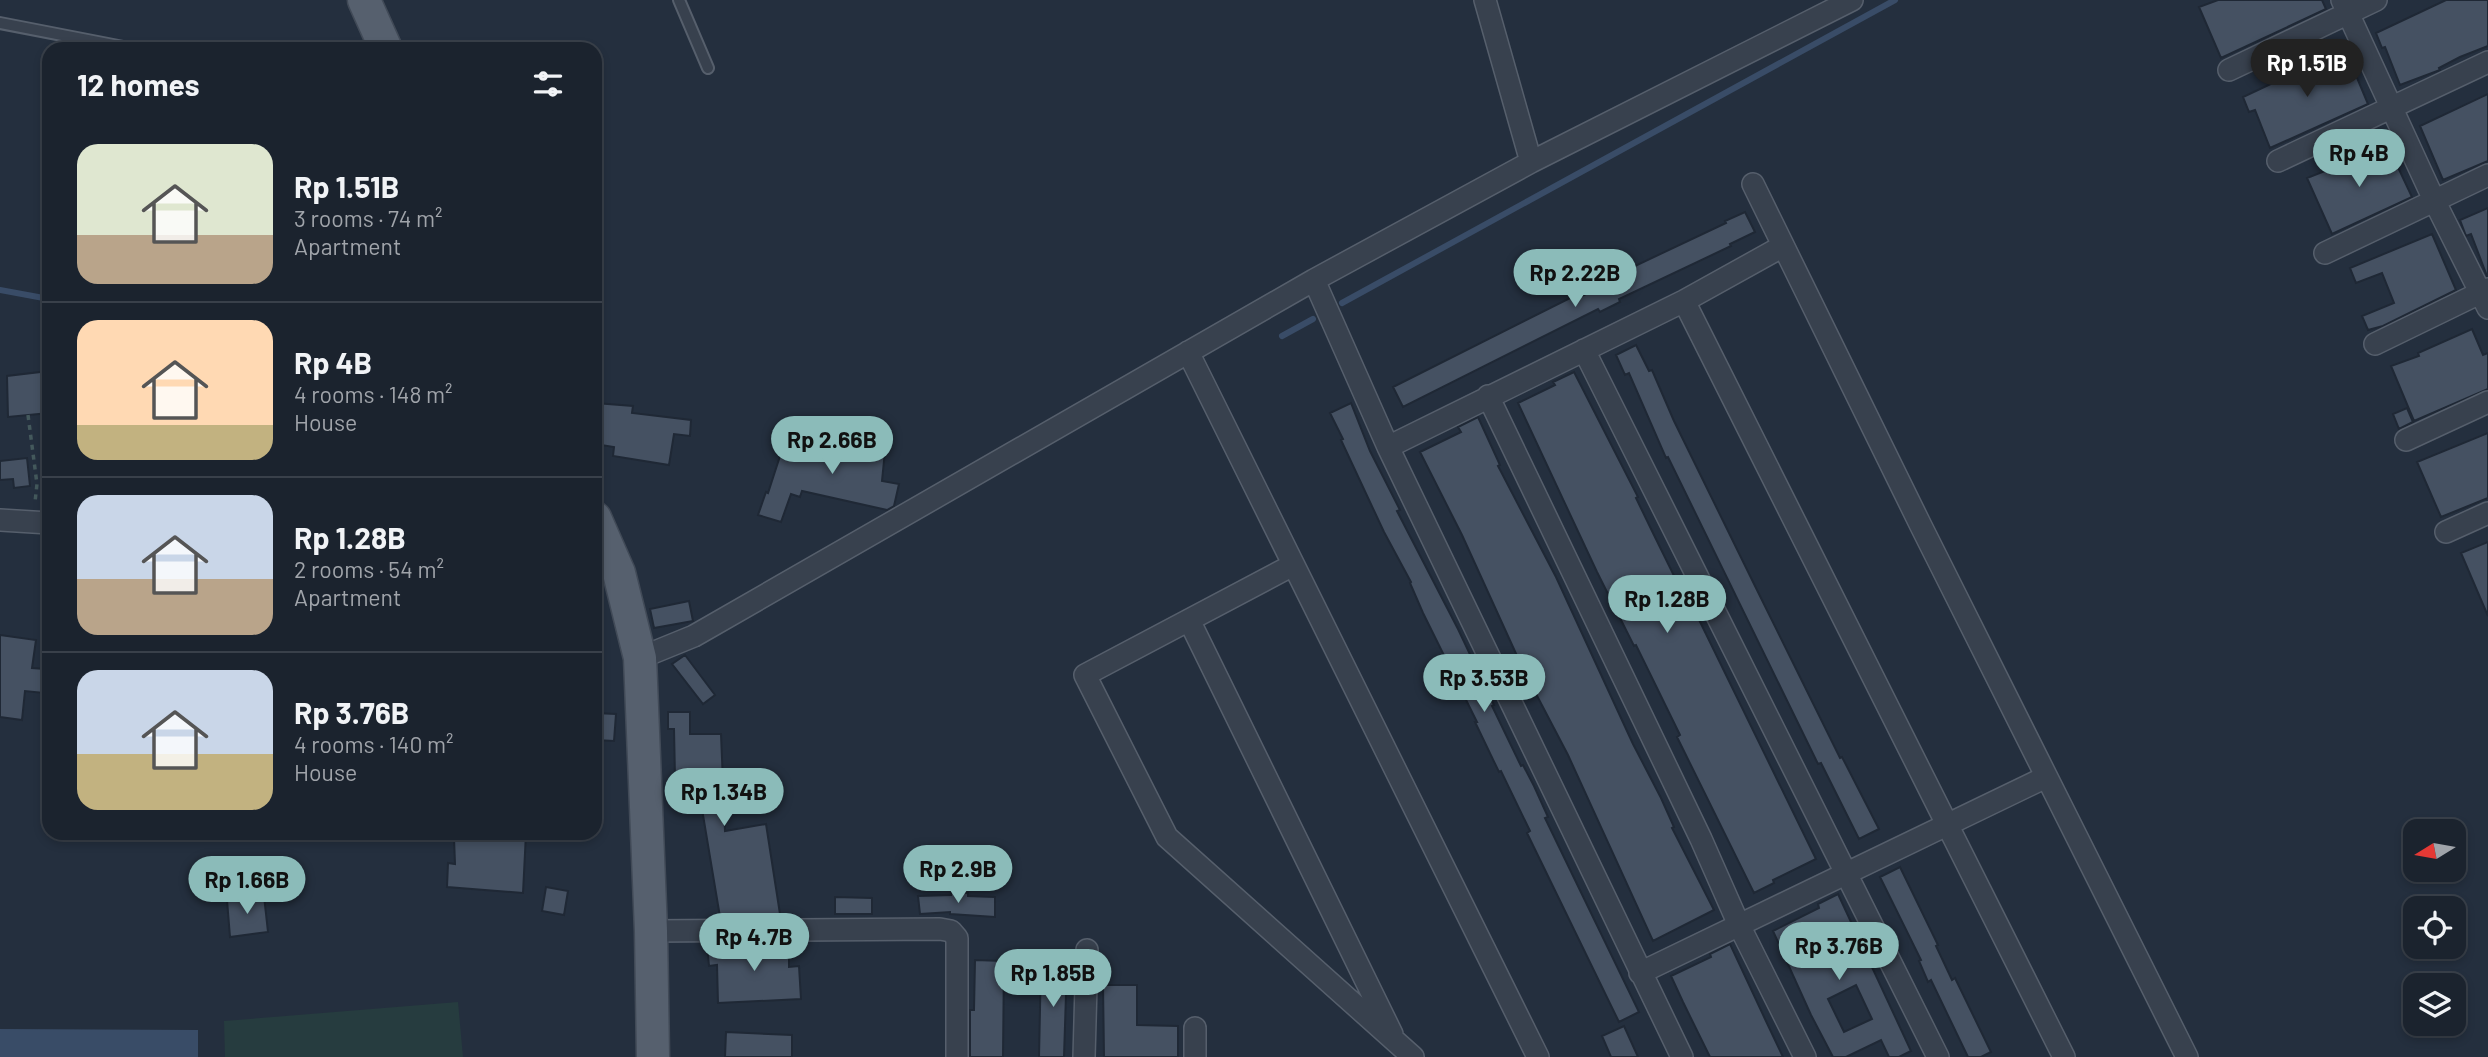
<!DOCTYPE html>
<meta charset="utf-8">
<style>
body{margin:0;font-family:Barlow,sans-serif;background:#242b36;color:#f1f3f6;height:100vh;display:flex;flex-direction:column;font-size:26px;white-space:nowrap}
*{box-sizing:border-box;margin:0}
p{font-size:23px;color:#a0a4aa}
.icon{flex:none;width:38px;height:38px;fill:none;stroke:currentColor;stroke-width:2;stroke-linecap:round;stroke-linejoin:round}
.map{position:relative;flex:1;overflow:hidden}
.panel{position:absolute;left:42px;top:42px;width:560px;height:798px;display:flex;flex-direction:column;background:#1b232e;border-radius:21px;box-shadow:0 4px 10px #0003,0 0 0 2px #39404a}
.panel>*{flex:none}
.needle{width:46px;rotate:259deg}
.tools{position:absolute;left:2403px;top:819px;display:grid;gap:14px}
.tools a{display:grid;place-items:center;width:63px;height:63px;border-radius:14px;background:#1b232e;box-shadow:0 4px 10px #0003,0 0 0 2px #39404a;font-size:35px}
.price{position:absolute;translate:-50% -60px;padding:0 16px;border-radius:24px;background:#8bbbb9;color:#111;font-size:23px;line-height:46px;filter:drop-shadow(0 2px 4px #0008)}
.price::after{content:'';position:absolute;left:50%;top:42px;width:21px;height:16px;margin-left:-10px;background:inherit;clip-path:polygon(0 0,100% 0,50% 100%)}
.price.selected{background:#222;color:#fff}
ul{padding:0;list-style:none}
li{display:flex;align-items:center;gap:21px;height:175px;padding:0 35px}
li+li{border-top:2px solid #39404a}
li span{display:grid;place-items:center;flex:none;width:196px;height:140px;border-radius:21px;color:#555}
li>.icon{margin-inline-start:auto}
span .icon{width:84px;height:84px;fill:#fffc;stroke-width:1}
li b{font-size:30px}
h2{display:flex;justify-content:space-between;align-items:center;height:84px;padding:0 35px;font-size:30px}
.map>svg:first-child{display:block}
.green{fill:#263c3f}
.water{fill:#394c67}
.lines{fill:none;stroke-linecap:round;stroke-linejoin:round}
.stream{stroke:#394c67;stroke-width:6}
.building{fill:#455162;stroke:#1f2835;stroke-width:2;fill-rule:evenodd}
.lane-casing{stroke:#565f6c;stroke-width:14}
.street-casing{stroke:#565f6c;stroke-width:24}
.primary-casing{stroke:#414a57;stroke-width:35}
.path{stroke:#44595c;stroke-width:3.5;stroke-dasharray:5 5;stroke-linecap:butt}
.lane{stroke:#38414e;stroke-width:10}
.street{stroke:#38414e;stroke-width:21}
.primary{stroke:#56606e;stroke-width:32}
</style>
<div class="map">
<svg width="2488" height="1057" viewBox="0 0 2488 1057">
<rect width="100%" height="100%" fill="#242f3e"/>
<path class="green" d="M458,1002l5,55h-238l-1,-36z"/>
<path class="water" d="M0,1029l198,1v27h-198z"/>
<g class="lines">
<path class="stream" d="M0,290l49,9
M1342,303l553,-303
M1282,336l31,-17"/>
</g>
<path class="building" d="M2218,0h104l4,9 -105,49 -22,-51z
M2446,0h42v46l-28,11 -21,11 1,2 -40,15 -15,-38 -3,1 -6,-15z
M2345,49l23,55 -98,44 -15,-38 -6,2 -6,-15z
M2488,94v67l-45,19 -23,-54z
M2388,146l24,51 -80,37 -25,-56z
M2488,208v67l-1,1 -16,-42 -5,2 -6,-16z
M1745,212l10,20 -25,12 1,2 -112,53 1,3 -20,10 -2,-3 -195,98 -10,-20 187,-94 2,3 38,-19 -2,-3 108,-51 -1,-2z
M2432,234l24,56 -73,36 -15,4 -6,-14 32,-13 -12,-30 -26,10 -6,-15z
M2472,329l11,26 5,-2v36l-74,32 -23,-55 28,-10 -1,-3z
M1636,345l13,26 3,-1 22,51 82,167 84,170 2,-1 37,72 -20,10 -38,-76 -3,1 -150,-307 -2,1 -37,-85 -4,2 -9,-20z
M49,371v42l-41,4 -1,-41z
M1574,372l64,125 -2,1 17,35 28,57 3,-1 132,270 -43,21 1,3 -20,10 -77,-156 3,-2 -44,-90 -2,1 -37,-74 -79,-169 37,-18 -2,-3z
M595,403l38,3 -1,7 59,7 -1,16 -16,-2 -5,31 -56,-9 1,-9 -19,-3z
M1351,403l19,48 30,59 -3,1 61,118 36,76 -2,1 29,60 2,-1 11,21 14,31 -3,1 94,194 -20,10 -92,-189 3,-2 -29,-60 -2,1 -24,-50h2l-54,-109 -13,-30 1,-1 -27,-50 -43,-92 2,-1 -13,-26z
M2407,408l6,14 -14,7 -6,-15z
M1478,417l22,48 -2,1 58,111 77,167 28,54 13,29 -2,1 42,82 -61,31 -85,-186 -45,-86 -61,-134 -42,-83 41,-20 -3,-5z
M2488,433v65l-47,19 -24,-55z
M853,438l33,3 -4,40 17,3 -5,22 -7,4 -85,-19 -2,6 -9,-3 -10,28 -23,-7 8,-23 2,1 13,-40 22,7 2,-20 48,7z
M27,458l3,28 -16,2 -1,-9 -13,1v-19z
M2488,542v74l-27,-63z
M689,601l4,20 -39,7 -4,-19z
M0,635l36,5 -4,28 14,1 -2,24 -19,-2 -3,29 -22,-3z
M685,655l30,40 -12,9 -31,-40z
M668,712h22v22h31l4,97 41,-7 14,90 -18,3h-42l-18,-108h-16v-31h-11l-1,-49h-6z
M595,713l21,1 -2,27 -19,-1z
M506,833h20l-3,60 -76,-6 1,-24 7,1 -1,-26 52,-1z
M1900,867l38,78 -2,1 16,34 3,-2 36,74 -10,5h-13l-37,-77 -3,2 -9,-21 2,-1 -41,-83z
M546,887l22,4 -4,24 -22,-4z
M951,891l17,2v3l27,1v20l-45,-3v-2l-30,2 -2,-18 33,-1z
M1838,894l73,157 -12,6h-10l-8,-17 -35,17h-13l-22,-42 -38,-84 46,-23 -1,-4zM1856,985l16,34 -28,13 -16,-33z
M264,896l4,36 -38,5 -3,-37z
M835,897l37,1v16h-37z
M1730,944l35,75 18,38h-73l-27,-55 -12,-26 40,-19 -1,-3z
M707,945h82v22l10,-1 2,33 -83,4 -1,-38 -8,1z
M975,960l29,1 -1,96h-33v-47h4z
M1041,961l26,2 -3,94h-25z
M1103,985h34v40l41,1v31h-74z
M1624,1026l14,31h-27l-9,-21z
M726,1032l66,3v22h-67z"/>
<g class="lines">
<defs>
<path id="lane" d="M679,0l29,68
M0,23l134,26"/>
<path id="street" d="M1485,0l46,162
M2342,0l92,200 54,108
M2229,70l147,-70
M2278,161l210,-99
M1753,184l168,342 266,531
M2325,253l163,-78
M1314,280l74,167 294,610
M1684,301l380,756
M2375,344l113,-55
M1584,350l354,707
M1188,352l350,705
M1488,396l213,443 38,86 66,132
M2406,440l82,-38
M1388,447l296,-146 99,-55
M0,520l49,3
M2446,532l42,-19
M1293,565l-208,110 82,162 246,220
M1189,620l203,414
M640,658l54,-22 620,-356 217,-118 321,-162
M651,931l289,-2 11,2 6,7v119
M1640,973l406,-196
M1084,1057l3,-107
M1195,1057v-29"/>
<path id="primary" d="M364,0l22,49
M595,518l24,55 21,85 11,273 2,126"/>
</defs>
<use href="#lane" class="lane-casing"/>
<use href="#street" class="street-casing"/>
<use href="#primary" class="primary-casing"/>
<path class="path" d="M28,415l9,69 -2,18"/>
<use href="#lane" class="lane"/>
<use href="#street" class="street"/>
<use href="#primary" class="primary"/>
</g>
</svg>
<div class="tools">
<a><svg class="needle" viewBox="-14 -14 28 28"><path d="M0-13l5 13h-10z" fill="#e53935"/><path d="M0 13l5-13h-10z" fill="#a0a4aa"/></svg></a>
<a><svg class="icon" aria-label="locate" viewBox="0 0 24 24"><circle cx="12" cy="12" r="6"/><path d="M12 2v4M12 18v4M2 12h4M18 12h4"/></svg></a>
<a><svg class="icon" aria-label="layers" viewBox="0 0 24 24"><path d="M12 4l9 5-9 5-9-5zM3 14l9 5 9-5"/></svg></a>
</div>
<b class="price selected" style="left:2307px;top:99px">Rp 1.51B</b>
<b class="price" style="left:2359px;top:189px">Rp 4B</b>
<b class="price" style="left:1575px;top:309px">Rp 2.22B</b>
<b class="price" style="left:832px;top:476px">Rp 2.66B</b>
<b class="price" style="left:1667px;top:635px">Rp 1.28B</b>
<b class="price" style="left:1484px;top:714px">Rp 3.53B</b>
<b class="price" style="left:724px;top:828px">Rp 1.34B</b>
<b class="price" style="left:958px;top:905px">Rp 2.9B</b>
<b class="price" style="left:247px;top:916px">Rp 1.66B</b>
<b class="price" style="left:754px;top:973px">Rp 4.7B</b>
<b class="price" style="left:1839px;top:982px">Rp 3.76B</b>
<b class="price" style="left:1053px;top:1009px">Rp 1.85B</b>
<section class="panel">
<h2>12 homes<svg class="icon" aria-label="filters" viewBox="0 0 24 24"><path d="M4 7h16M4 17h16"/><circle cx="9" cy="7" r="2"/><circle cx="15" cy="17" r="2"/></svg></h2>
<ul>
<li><span style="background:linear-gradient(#dfe7d0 65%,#b9a48a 0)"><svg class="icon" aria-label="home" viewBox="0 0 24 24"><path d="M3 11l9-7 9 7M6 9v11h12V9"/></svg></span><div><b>Rp 1.51B</b><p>3 rooms · 74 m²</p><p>Apartment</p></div></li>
<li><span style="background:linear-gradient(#ffd9b3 75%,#c2b280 0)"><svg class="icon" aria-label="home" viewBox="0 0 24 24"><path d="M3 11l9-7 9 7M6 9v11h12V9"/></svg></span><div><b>Rp 4B</b><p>4 rooms · 148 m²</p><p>House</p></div></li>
<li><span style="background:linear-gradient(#c9d6e8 60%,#b9a48a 0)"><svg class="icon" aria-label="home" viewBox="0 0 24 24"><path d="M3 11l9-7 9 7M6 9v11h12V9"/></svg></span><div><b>Rp 1.28B</b><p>2 rooms · 54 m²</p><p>Apartment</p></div></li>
<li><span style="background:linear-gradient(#c9d6e8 60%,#c2b280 0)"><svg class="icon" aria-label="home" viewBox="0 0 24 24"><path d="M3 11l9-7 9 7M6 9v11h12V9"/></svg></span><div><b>Rp 3.76B</b><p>4 rooms · 140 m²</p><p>House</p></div></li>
</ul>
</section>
</div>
